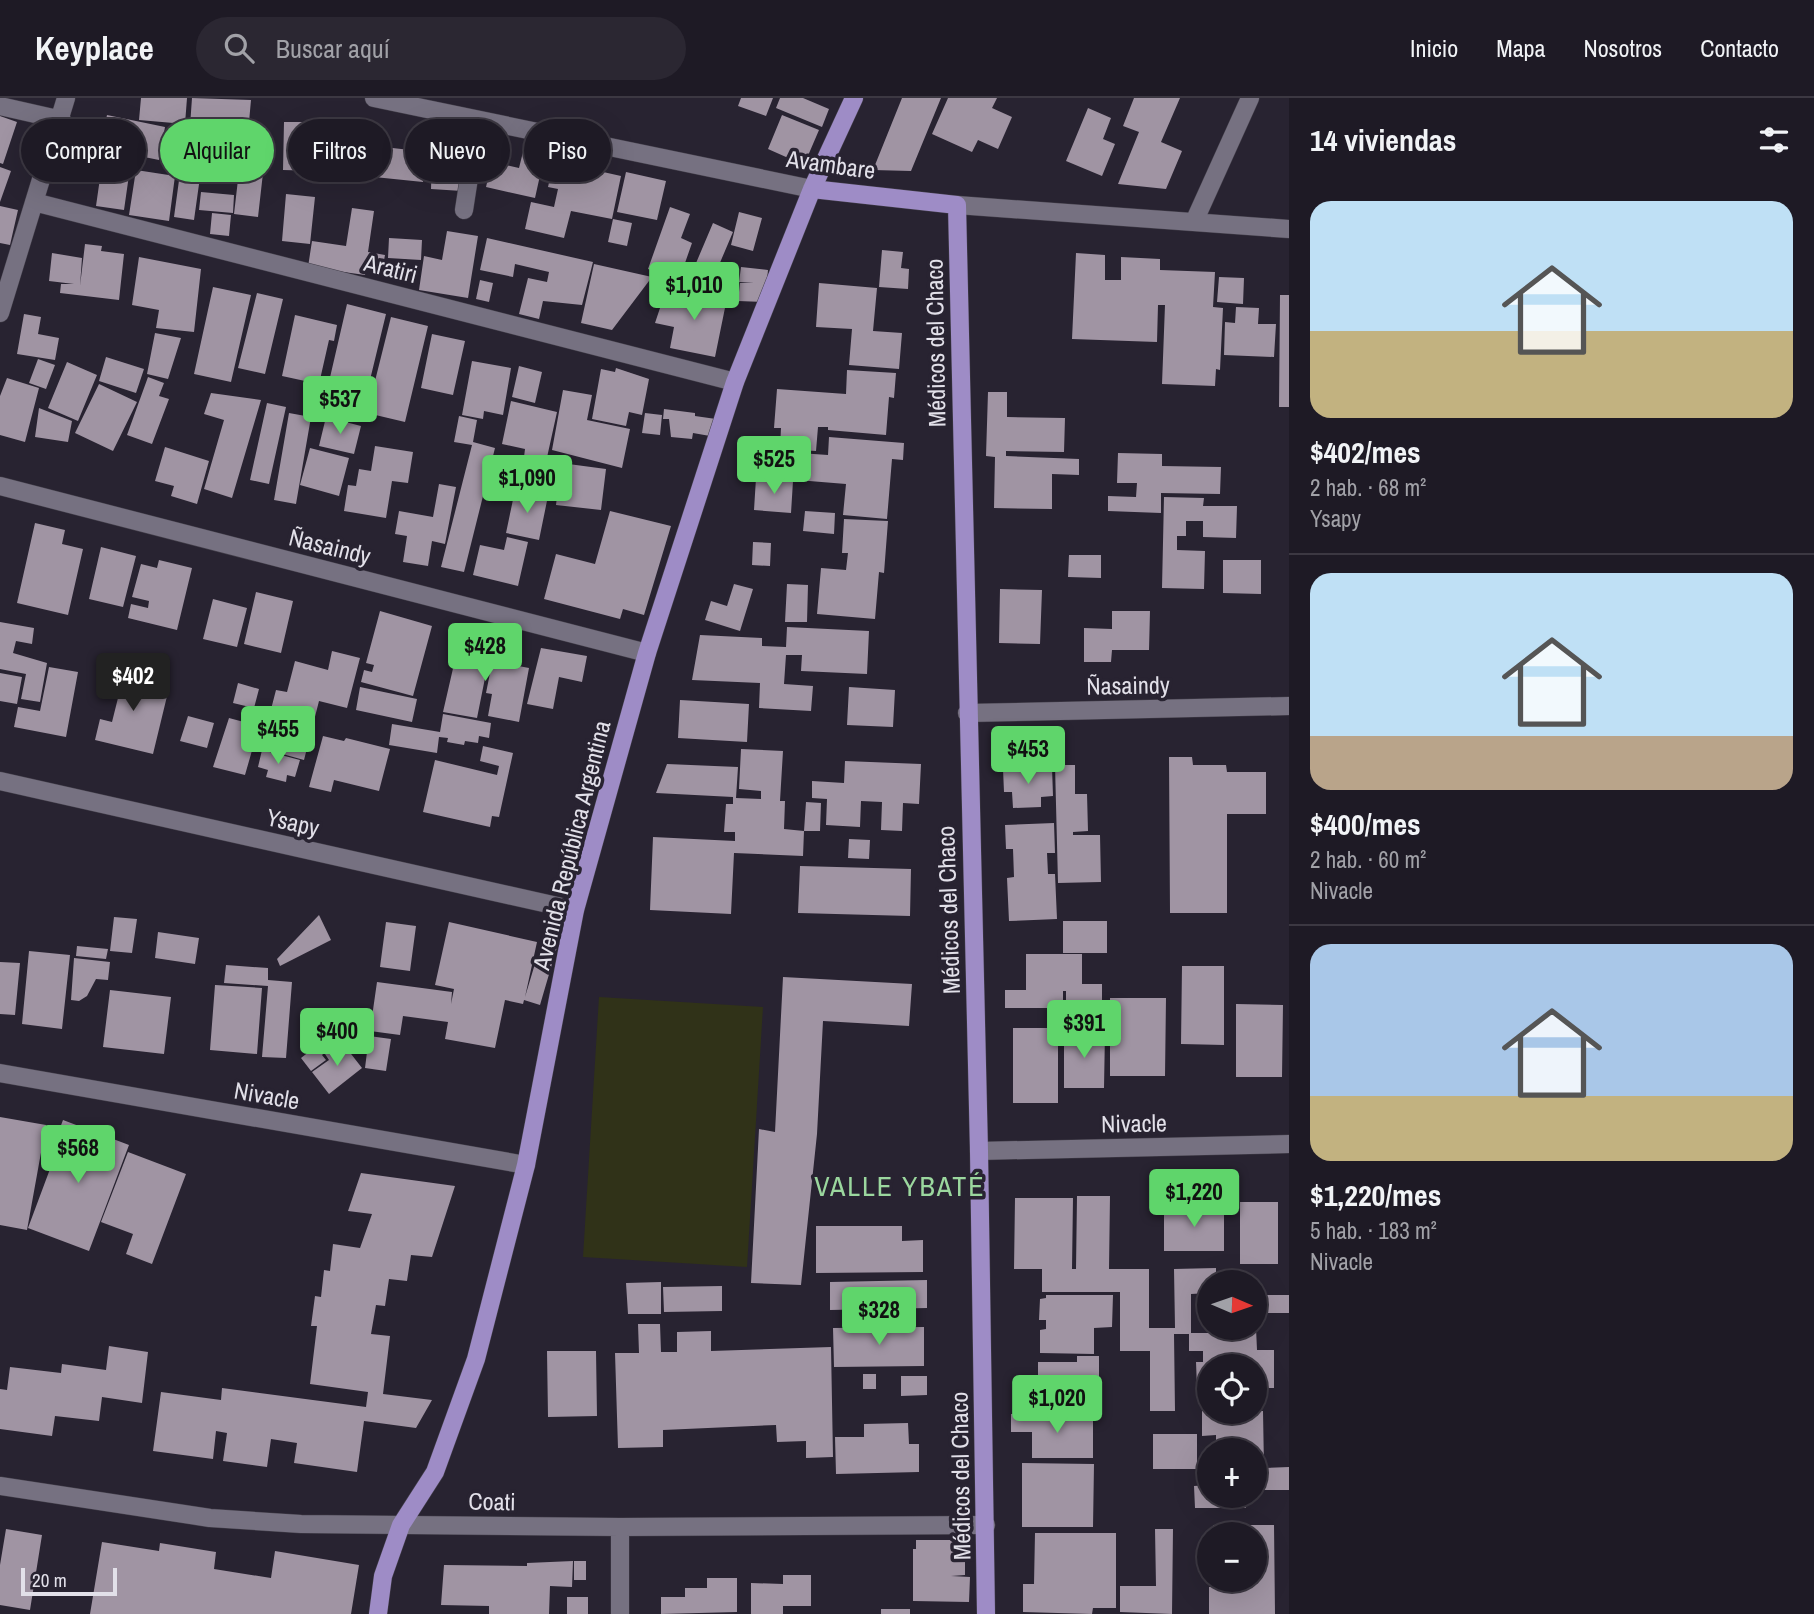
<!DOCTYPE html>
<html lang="es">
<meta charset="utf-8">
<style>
body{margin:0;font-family:"Archivo Narrow",sans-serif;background:#2b2732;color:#f1f3f6;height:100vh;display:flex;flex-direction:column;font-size:26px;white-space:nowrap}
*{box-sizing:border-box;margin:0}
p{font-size:23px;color:#a1a1a7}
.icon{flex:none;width:38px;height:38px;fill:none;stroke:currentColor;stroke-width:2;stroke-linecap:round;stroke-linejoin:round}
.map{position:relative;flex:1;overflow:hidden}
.panel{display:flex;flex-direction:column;background:#1e1a25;width:525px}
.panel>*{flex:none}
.top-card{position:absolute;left:21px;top:21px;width:665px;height:63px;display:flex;gap:14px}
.needle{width:46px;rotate:92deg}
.fabs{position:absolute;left:1197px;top:1172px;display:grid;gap:14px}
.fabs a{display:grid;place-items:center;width:70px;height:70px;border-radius:50%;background:#1e1a25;box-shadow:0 7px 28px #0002,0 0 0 2px #3c3842;font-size:35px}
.scale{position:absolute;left:21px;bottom:18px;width:96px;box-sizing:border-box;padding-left:7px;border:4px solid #e2e0e9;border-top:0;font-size:19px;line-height:24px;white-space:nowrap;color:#e2e0e9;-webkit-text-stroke:5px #282331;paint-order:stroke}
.price{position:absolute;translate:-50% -60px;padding:0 16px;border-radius:7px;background:#5fd56b;color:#111;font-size:23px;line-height:46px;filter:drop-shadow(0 2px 4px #0008)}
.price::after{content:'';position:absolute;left:50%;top:42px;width:21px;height:16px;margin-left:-10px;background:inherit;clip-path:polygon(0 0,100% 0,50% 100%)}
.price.current{background:#222;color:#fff}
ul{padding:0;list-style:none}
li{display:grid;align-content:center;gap:14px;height:371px;padding:0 21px}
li+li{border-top:2px solid #3c3842}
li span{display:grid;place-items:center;height:217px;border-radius:21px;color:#555}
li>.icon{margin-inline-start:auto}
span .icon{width:126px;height:126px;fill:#fffc;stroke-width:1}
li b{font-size:30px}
h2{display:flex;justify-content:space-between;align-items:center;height:84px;padding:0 21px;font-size:30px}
.chip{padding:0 24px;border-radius:32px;background:#1e1a25;box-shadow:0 7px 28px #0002,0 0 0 2px #3c3842;font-size:24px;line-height:63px}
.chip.current{background:#5fd56b;color:#111}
header{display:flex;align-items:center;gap:42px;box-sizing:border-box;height:98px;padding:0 35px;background:#1e1a25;border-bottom:2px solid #3c3842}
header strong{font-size:33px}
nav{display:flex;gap:38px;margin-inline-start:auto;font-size:24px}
.search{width:490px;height:63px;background:#2b2732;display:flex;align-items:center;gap:18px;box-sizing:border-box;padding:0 24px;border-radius:38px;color:#a1a1a7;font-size:26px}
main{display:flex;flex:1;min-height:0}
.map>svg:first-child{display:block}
.green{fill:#303218}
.building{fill:#a094a3}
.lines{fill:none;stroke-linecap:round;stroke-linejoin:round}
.minor-casing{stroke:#433f4a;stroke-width:19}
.major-casing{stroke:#433f4a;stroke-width:19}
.minor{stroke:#767181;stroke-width:18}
.major{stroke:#9e8cc6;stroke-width:18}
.labels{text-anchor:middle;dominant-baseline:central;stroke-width:7;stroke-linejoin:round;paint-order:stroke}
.street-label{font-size:24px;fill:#e2e0e9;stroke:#282331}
.quarter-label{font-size:28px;letter-spacing:2px;fill:#9bd79e;stroke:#282331}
</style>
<header>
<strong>Keyplace</strong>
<div class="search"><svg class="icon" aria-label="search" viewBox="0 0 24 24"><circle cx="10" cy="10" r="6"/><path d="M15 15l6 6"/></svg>Buscar aquí</div>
<nav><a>Inicio</a><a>Mapa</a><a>Nosotros</a><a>Contacto</a></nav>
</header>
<main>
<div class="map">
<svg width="1289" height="1516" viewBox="0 0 1289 1516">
<rect width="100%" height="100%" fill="#282331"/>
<path class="green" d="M599,899l164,10 -16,260 -164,-10z"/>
<path class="building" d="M141,0h46l-2,26 -46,-4z
M192,0l59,2 -4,44 -58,-4z
M741,0h32l-7,18 -28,-10z
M780,0h23l26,11 -7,18 -46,-19z
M902,0h39l-30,73 -38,-1z
M948,0h49l-5,10 20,9 -14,32 -20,-9 -6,12 -40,-18z
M1134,0h46l-19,44 21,9 -16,38 -48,-5 21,-52 -16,-6z
M1088,10l23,10 -8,21 12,5 -13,32 -36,-15z
M107,17l58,12 -6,33 -59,-12z
M782,17l37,15 -15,35 -36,-16z
M0,18l17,6 -14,42 -3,-1z
M284,24h38l-2,49 -37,-1z
M352,30l33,3 -1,16 43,5 -4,30 -78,-8z
M166,41l25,3 -3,25 -25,-3z
M249,50l15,1 -2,21 -14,-1z
M524,50l21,5 -10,45 -49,-11 6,-25 27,6z
M432,57l31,2 -1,34 -31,-2z
M554,63l67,15 -9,43 -41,-8 -7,27 -39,-9 6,-27 23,5 4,-18 -10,-2z
M204,64l17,2 -1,13 -18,-2z
M0,69l11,4 -11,31z
M136,72l39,6 -6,45 -40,-6z
M101,73l28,4 -5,35 -28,-4z
M239,73l24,2 -5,44 -24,-3z
M626,74l40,9 -9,39 -40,-8z
M180,75l20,4 -6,43 -20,-3z
M201,94l33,3 -1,18 -34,-3z
M286,96l29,3 -5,47 -28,-3z
M0,108l18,4 -8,35 -10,-2z
M670,109l20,7 -9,24 11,5 -13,37 -31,-11z
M352,110l22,3 -6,41 17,3 -3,16 -16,-2 -1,6 -57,-8 4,-26 34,5z
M739,114l23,6 -9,33 -22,-6z
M212,115l19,2 -2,21 -19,-2z
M613,121l19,4 -5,23 -19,-4z
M713,125l20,9 -25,59 -20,-9z
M447,133l31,5 -10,62 -49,-8 5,-34 18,4z
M389,140l33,2 -1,20 -33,-2z
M487,140l106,24 -11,43 -39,-4 -4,18 -20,-5 9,-36 19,4 2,-10 -34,-8 -2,13 -33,-7z
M85,146l17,2 -1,5 23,3 -5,46 -59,-7 1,-9h13l-25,-3 3,-28 30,5 -2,28z
M882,152l21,2 -2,16 8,1 -1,20 -29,-2z
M1076,155l29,2v25h16v-23l39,2v11l55,2 -2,35 10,1 -3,62 -4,-1 -1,17 -53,-2 3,-79h-7l-1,37 -85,-3z
M139,159l62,12 -7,63 -38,-4 3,-18 -27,-5z
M594,166l58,13 -40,53 -31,-7z
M727,166l11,2 -2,12 -11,-2z
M741,169l27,3 -3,32 -27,-1 2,-18h14l-15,-1z
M1219,179l25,1 -1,26 -26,-2z
M715,181l15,1 -1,15 -15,-1z
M480,182l13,3 -4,19 -13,-3z
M819,185l58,5 -4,43 29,2 -3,36 -50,-4 3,-36 -36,-2z
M213,189l38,8 -20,87 -37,-8z
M682,191l45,9 -12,59 -45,-9 4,-21 -19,-4 8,-24 16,3z
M257,195l26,6 -18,75 -27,-6z
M1280,197h9v112h-10z
M347,206l39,10 -26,107 -38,-9z
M1236,209l23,1 -1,16h18l-2,33 -50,-2 1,-33 10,1z
M24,216l17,3 -3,17 21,4 -4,22 -38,-6z
M295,217l42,10 -3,16 -5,-1 -10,44 -37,-8z
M391,219l37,9 -23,96 -38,-9z
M155,235l26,5 -13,41 -21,-5z
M432,236l33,7 -12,54 -32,-7z
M106,259l38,12 -8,24 -37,-12z
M38,261l17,6 -9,24 -17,-6z
M472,263l39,7 -8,47 -19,-4 -1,8 -21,-4z
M67,264l30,13 -19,46 -30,-13z
M519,268l23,6 -7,31 -23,-6z
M616,270l33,11 -7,36 -13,-3 -3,14 -34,-7 9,-50 14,3z
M847,272l49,3 -2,25 -5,-1 -3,38 -58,-5v-3h-10l-2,24 -36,-2 1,-21h-7l3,-39 69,5z
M148,279l16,6 -5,13 10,3 -17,45 -25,-9z
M7,280l32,10 -14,54 -25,-7v-39z
M99,286l38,18 -24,49 -38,-18z
M563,292l29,5 -5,25 43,9 -8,39 -70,-18z
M988,294h19v25l58,1 -1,34 -58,-1v5l73,3v16l-27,-1v35l-58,-1 1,-51 -9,-1z
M211,295l50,7 -29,98 -28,-9 20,-69 -20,-6z
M511,303l46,11 -11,50 -22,-5 1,-8 -23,-5z
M267,305l19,4 -17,77 -19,-4z
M39,310l33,13 -4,21 -33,-5z
M664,311l31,4v3l21,3 -6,17 -17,-3 -1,6 -21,-2 -2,-18h-6z
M289,315l22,4 -15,87 -22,-4z
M645,315l17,2 -2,20 -18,-2z
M459,318l18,4 -4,22 22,6 -31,124 -23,-5 31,-122 -18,-3z
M326,319l35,9 -7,28 -35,-8z
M829,339l75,6 -1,17 -11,-1 -5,60 -44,-4 3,-31 -49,-4 2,-27 29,2z
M375,348l38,6 -5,31 -16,-2 -6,37 -42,-7 4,-26 8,1 3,-17 12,2z
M165,349l44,14 -12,43 -26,-8 3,-10 -19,-5z
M310,350l39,10 -10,38 -39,-11z
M1118,355l44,1v12l59,1 -1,27 -59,-1v20l-53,-2v-15l28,1 1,-14h-20z
M561,365l45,6 -5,41 -45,-5z
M756,380l37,3 -2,32 -37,-3z
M439,386l17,3 -11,57 -13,-3 -4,25 -25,-4 4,-26 -12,-2 4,-23 34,6z
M515,392l33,6 -9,44 -33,-7z
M1164,399l40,1 -1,8h34l-1,32 -33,-1v-16h-17v15h-9v14l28,1 -1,38 -42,-1z
M610,413l61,15 -27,89 -21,-6 -3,10 -76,-20 12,-45 39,10z
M805,413l30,2 -1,21 -31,-3z
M844,421l44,2 -4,52 -5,-1 -4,47 -58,-5 4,-46 25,2 2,-17h-6z
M35,425l30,7 -3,14 21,5 -15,66 -51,-12z
M507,439l21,5 -10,44 -45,-11 7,-30 24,5z
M753,444l18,1 -1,23 -18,-1z
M101,449l35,9 -13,51 -34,-8z
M1069,457h32v23l-33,-1z
M159,462l33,8 -15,62 -49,-12 3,-14 17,4 1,-7 -17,-4 9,-33 16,4z
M1223,462h38v34l-38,-1z
M734,486l19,5 -13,42 -35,-11 6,-19 16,5z
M787,486l21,1 -1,37h-22z
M1000,491l42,1 -2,54 -41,-1z
M256,494l37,9 -12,52 -37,-9z
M213,501l34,9 -10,39 -34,-8z
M380,513l52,15 -19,70 -52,-14 3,-12 8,2 2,-7 -8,-2z
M1112,513h38l-1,39h-37l-1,12h-27v-34l28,1z
M0,524l34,6 -2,16 -16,-3 -3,12 34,10 -7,39 -19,-3 5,-25 -26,-5z
M787,529l82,4 -2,43 -66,-3 1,-16h-16l-2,29 29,2 -2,25 -52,-3 1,-25 -68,-3 8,-45 62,3v8l24,1z
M460,540l35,6 -3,17 37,7 -10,54 -31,-6 4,-22 -6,-1 5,-25h-4l-10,50 -34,-6z
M541,550l46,8 -5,26 -23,-5 -6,32 -26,-5z
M332,553l28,7 -13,50 -28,-7 -15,59 -43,-12 15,-58 11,2 8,-31 33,9z
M49,569l29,5 -12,65 -52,-10 4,-20 22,4z
M111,572l39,10 -1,7 19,5 -15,62 -58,-14 5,-21 12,3 6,-24 -13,-3z
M0,575l22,4 -5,27 -17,-3z
M238,585l21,6 -5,19 -21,-5z
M360,589l57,12 -5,23 -56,-12z
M849,589l46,3 -2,37 -46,-2z
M680,602l69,4 -2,38 -69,-4z
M443,616l48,9 -2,15 -10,-2 -1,7 -13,-2 -1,4 -17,-3 1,-4 -9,-1 -2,16 -48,-8 3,-21 48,8z
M188,618l26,7 -7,25 -27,-7z
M229,620l30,8 -14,49 -32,-8z
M323,638l21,5 2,-3 44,11 -11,42 -45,-11 -3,12 -22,-5z
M483,648l30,7 -14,64 -7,-1 -2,11 -67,-15 12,-52 62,15 2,-9 -19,-5z
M741,651l42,2 -3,50h5l-1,28 20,2 -1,25 -69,-3 -3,61 -81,-4 3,-73 82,4v-9h-11l2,-28h7v-7l-77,-4 11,-29 71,3 -2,31 25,1v-8l-22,-2z
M262,652l38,10 -5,17 -8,-2 -1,7 -20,-5 2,-7 -10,-3z
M1169,659h23l1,8h33l1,7h39v42h-39v99h-57z
M845,663l76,3 -2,40 -16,-1 -1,28 -21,-1 1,-28 -21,-1 -1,26 -34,-2 1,-26 -15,-1v-17l32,2z
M1055,667h20v29h12l1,37 -15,1v3h27l1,47 -43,1z
M1052,669l1,29 -12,1v10l-28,1 -1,-16h-8l-1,-23z
M806,704l15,1 -1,28h-16z
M1054,725l1,30h-8l1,21h7l2,45 -48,2 -2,-43 7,-1 -1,-28h-7l-1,-24z
M849,741l21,1 -1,19 -21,-1z
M800,768l111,3 -1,47 -112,-3z
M319,817l12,25 -51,26 -3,-7z
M114,819l23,2 -5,34 -22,-2z
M1063,823h44v32h-44z
M386,824l30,4 -6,45 -30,-4z
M449,824l88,20 -12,55 15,-50h17l-17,58 -16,-5 -1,4 -18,-4 -10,48 -50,-9 3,-17 -45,-6 -3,19 -30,-4 7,-49 75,10 -1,12 3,-15 -19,-4z
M158,834l41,6 -4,26 -40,-6z
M77,848l31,3 -2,10 -30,-3z
M29,853l41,4 -8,74 -40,-5z
M1026,856h56v30h20v22h-36v-15h-3v17h-58v-18h21z
M74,860l36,4 -2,18 -12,-1 -9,17 -8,5 -8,-1z
M0,864l20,1 -5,52 -15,-1z
M226,867l42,3v12l24,2 -6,76 -24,-1 6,-71 -44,-3z
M1182,868h42v79l-43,-1z
M783,879l129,7 -3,42 -86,-5 -6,113 -16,151 -50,-2 8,-154 16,3z
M215,887l47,3 -5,66 -47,-4z
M110,892l61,7 -7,57 -61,-7z
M1110,900h56l-1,78h-55z
M1236,906l47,1 -1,72h-46z
M344,913l11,14 -33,30 4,5 -15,11 -10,-13 14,-11 -13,-18 21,-16 7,9z
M1013,930h45v75h-45z
M1064,934h41l-1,56h-40z
M369,938l22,3 -5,32 -21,-3z
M341,943l21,27 -33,26 -17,-22 17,-12 -4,-6z
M0,1019l46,8 -19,105 -27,-5z
M63,1022l66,25 -40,106 -61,-23 22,-59 -5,-1z
M128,1054l58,22 -34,90 -26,-10 7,-20 -32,-12z
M361,1075l94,13 -23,71 -21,-2 -4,26 -18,-2 -4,27 -9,-1 -5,29 19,2 -7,58 49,6 -16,28 -52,-7 -7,51 -63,-9 3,-20 -26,-4 -4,28 -44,-6 4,-28 -11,-2 -3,28 -60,-8 8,-59 60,8 1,-12 144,19 2,-15 -58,-8 7,-58h-6l4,-30 6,1 3,-27 6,1 3,-27 27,4 12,-34 -24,-3z
M1077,1098h33l-1,73h40v59h26l-1,-59 42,-1v15h-7v10l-18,1v39h42v-5h23l1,22h17v38h-19v-21h-46v21h-12l-1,-26h7v-11h-14v-17h-15l1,77h-25v-60h-30v-59h-78v-23h-28l1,-71h58l-1,71h4z
M1240,1104h38v62h-38z
M1164,1109h60v44h-60z
M816,1128h86v15l21,-1v32l-107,1z
M927,1182v28l-97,2v-28z
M661,1184v32h-33l-2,-31z
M722,1188v25l-58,1 -1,-25z
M1046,1197h67l-1,32 -18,1v26l-54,-1v-23l6,-1v-9h-7l1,-21 6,-1z
M1255,1197h34v18h-34z
M638,1226h22l1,28h16v-20l34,-1v20l120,-4 2,110 -27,1v-17l-29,1 -1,-17 -113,5v17l-45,1 -3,-95h24z
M924,1229v39l-90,1 -1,-39z
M109,1248l39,6 -6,51 -40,-6 -3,24 -44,-5 -3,20 -52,-7v-40l7,1 3,-23 51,6 1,-9 44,6z
M547,1253h49l1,65 -49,1z
M1077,1258h22v54l-33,-1v-9h-28v-38h39z
M863,1276h13v15h-13z
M901,1278h26v19l-26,1z
M1202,1313h61l1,57 25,-1v23h-34v-39h-39v-16l-14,1z
M1011,1316l82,1v43h-61v-26h-21z
M908,1325l1,21h10v28l-83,2 -1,-37h29v-13z
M1153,1336h44v35h-44z
M1022,1365l72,1 -1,63h-71z
M1209,1387v11h37v12h-51l-1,-22z
M1213,1427h61l1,89h-66v-27h5v-7h41v-45h-42z
M6,1431l36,6 -12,75 -30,-5v-40z
M1155,1431h18l-1,85 -52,-2v-26h36z
M1035,1435h81v75h-23l-1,6 -69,-2v-28h11z
M916,1442h34l15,11v24l-14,1 19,1 -1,25 -56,-1v-52h3z
M102,1444l57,9 1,-8 56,9 -2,17 57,9 4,-27 84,14 -8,49h-261z
M573,1463l-1,26 -22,-1 -1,28h-60v-8l-48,-1 3,-40 83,1v-3z
M574,1463h12v19h-12z
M783,1477h28v31h-28v8h-32v-31l32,1z
M707,1480h30v34l-76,2v-17h24v-9h22z
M567,1499h21v17h-21z
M881,1511h29v5h-29z"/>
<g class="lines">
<defs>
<path id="minor" d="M374,0l438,91
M0,8l62,14
M34,104l701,180
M957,107l332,24
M464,112l14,-90
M1194,124l56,-124
M0,215l66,-215
M0,388l647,167
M967,615l322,-7
M0,683l575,129
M0,975l526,92
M979,1053l310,-7
M0,1388l210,32 91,6 319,3 366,-2
M620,1516v-87"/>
<path id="major" d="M812,91l145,16 22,946 7,463
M378,1516l5,-38 18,-51 34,-53 41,-113 50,-194 49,-255 72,-257 88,-271 77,-193 42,-91"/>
</defs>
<use href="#minor" class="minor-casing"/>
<use href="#major" class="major-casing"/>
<use href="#minor" class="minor"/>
<use href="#major" class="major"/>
</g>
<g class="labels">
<g class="street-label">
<text transform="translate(831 66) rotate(8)">Avambare</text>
<text transform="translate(391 170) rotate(14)">Aratiri</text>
<text transform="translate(935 245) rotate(-91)">Médicos del Chaco</text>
<text transform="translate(330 448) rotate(14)">Ñasaindy</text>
<text transform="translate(1128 587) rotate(-1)">Ñasaindy</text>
<text transform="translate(293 724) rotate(13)">Ysapy</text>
<text transform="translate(571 747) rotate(-76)">Avenida República Argentina</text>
<text transform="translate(948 812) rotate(-92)">Médicos del Chaco</text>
<text transform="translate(267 997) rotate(10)">Nivacle</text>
<text transform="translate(1134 1025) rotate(-1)">Nivacle</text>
<text transform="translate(960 1378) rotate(-91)">Médicos del Chaco</text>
<text transform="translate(492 1403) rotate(1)">Coati</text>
</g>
<g class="quarter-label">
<text x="900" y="1088">VALLE YBATÉ</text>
</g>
</g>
</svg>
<div class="fabs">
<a><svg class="needle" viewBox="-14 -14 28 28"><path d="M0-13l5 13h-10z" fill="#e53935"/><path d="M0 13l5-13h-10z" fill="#a1a1a7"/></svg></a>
<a><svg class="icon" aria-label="locate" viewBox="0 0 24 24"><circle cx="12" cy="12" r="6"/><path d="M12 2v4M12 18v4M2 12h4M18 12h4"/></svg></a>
<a>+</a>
<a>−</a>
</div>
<div class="scale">20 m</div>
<b class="price" style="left:694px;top:224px">$1,010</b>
<b class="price" style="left:340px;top:338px">$537</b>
<b class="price" style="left:774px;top:398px">$525</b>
<b class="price" style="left:527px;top:417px">$1,090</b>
<b class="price" style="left:485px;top:585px">$428</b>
<b class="price current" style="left:133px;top:615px">$402</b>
<b class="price" style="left:278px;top:668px">$455</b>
<b class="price" style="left:1028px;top:688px">$453</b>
<b class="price" style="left:1084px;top:962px">$391</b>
<b class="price" style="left:337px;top:970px">$400</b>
<b class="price" style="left:78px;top:1087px">$568</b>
<b class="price" style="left:1194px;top:1131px">$1,220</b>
<b class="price" style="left:879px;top:1249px">$328</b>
<b class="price" style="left:1057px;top:1337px">$1,020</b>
<div class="top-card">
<a class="chip">Comprar</a>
<a class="chip current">Alquilar</a>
<a class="chip">Filtros</a>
<a class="chip">Nuevo</a>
<a class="chip">Piso</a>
</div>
</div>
<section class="panel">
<h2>14 viviendas<svg class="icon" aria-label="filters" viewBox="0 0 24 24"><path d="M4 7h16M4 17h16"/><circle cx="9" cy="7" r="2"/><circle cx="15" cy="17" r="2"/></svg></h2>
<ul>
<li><span style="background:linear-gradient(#bfe0f5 60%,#c2b280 0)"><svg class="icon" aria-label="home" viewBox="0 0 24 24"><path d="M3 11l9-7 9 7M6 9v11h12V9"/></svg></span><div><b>$402/mes</b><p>2 hab. · 68 m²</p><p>Ysapy</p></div></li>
<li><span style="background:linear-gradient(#bfe0f5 75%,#b9a48a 0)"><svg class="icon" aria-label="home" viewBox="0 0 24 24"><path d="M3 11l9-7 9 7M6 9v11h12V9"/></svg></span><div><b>$400/mes</b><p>2 hab. · 60 m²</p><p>Nivacle</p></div></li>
<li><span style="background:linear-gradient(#a9c7e8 70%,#c2b280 0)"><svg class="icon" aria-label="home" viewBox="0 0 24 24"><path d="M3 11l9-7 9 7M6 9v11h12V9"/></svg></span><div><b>$1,220/mes</b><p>5 hab. · 183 m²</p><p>Nivacle</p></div></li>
</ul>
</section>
</main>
